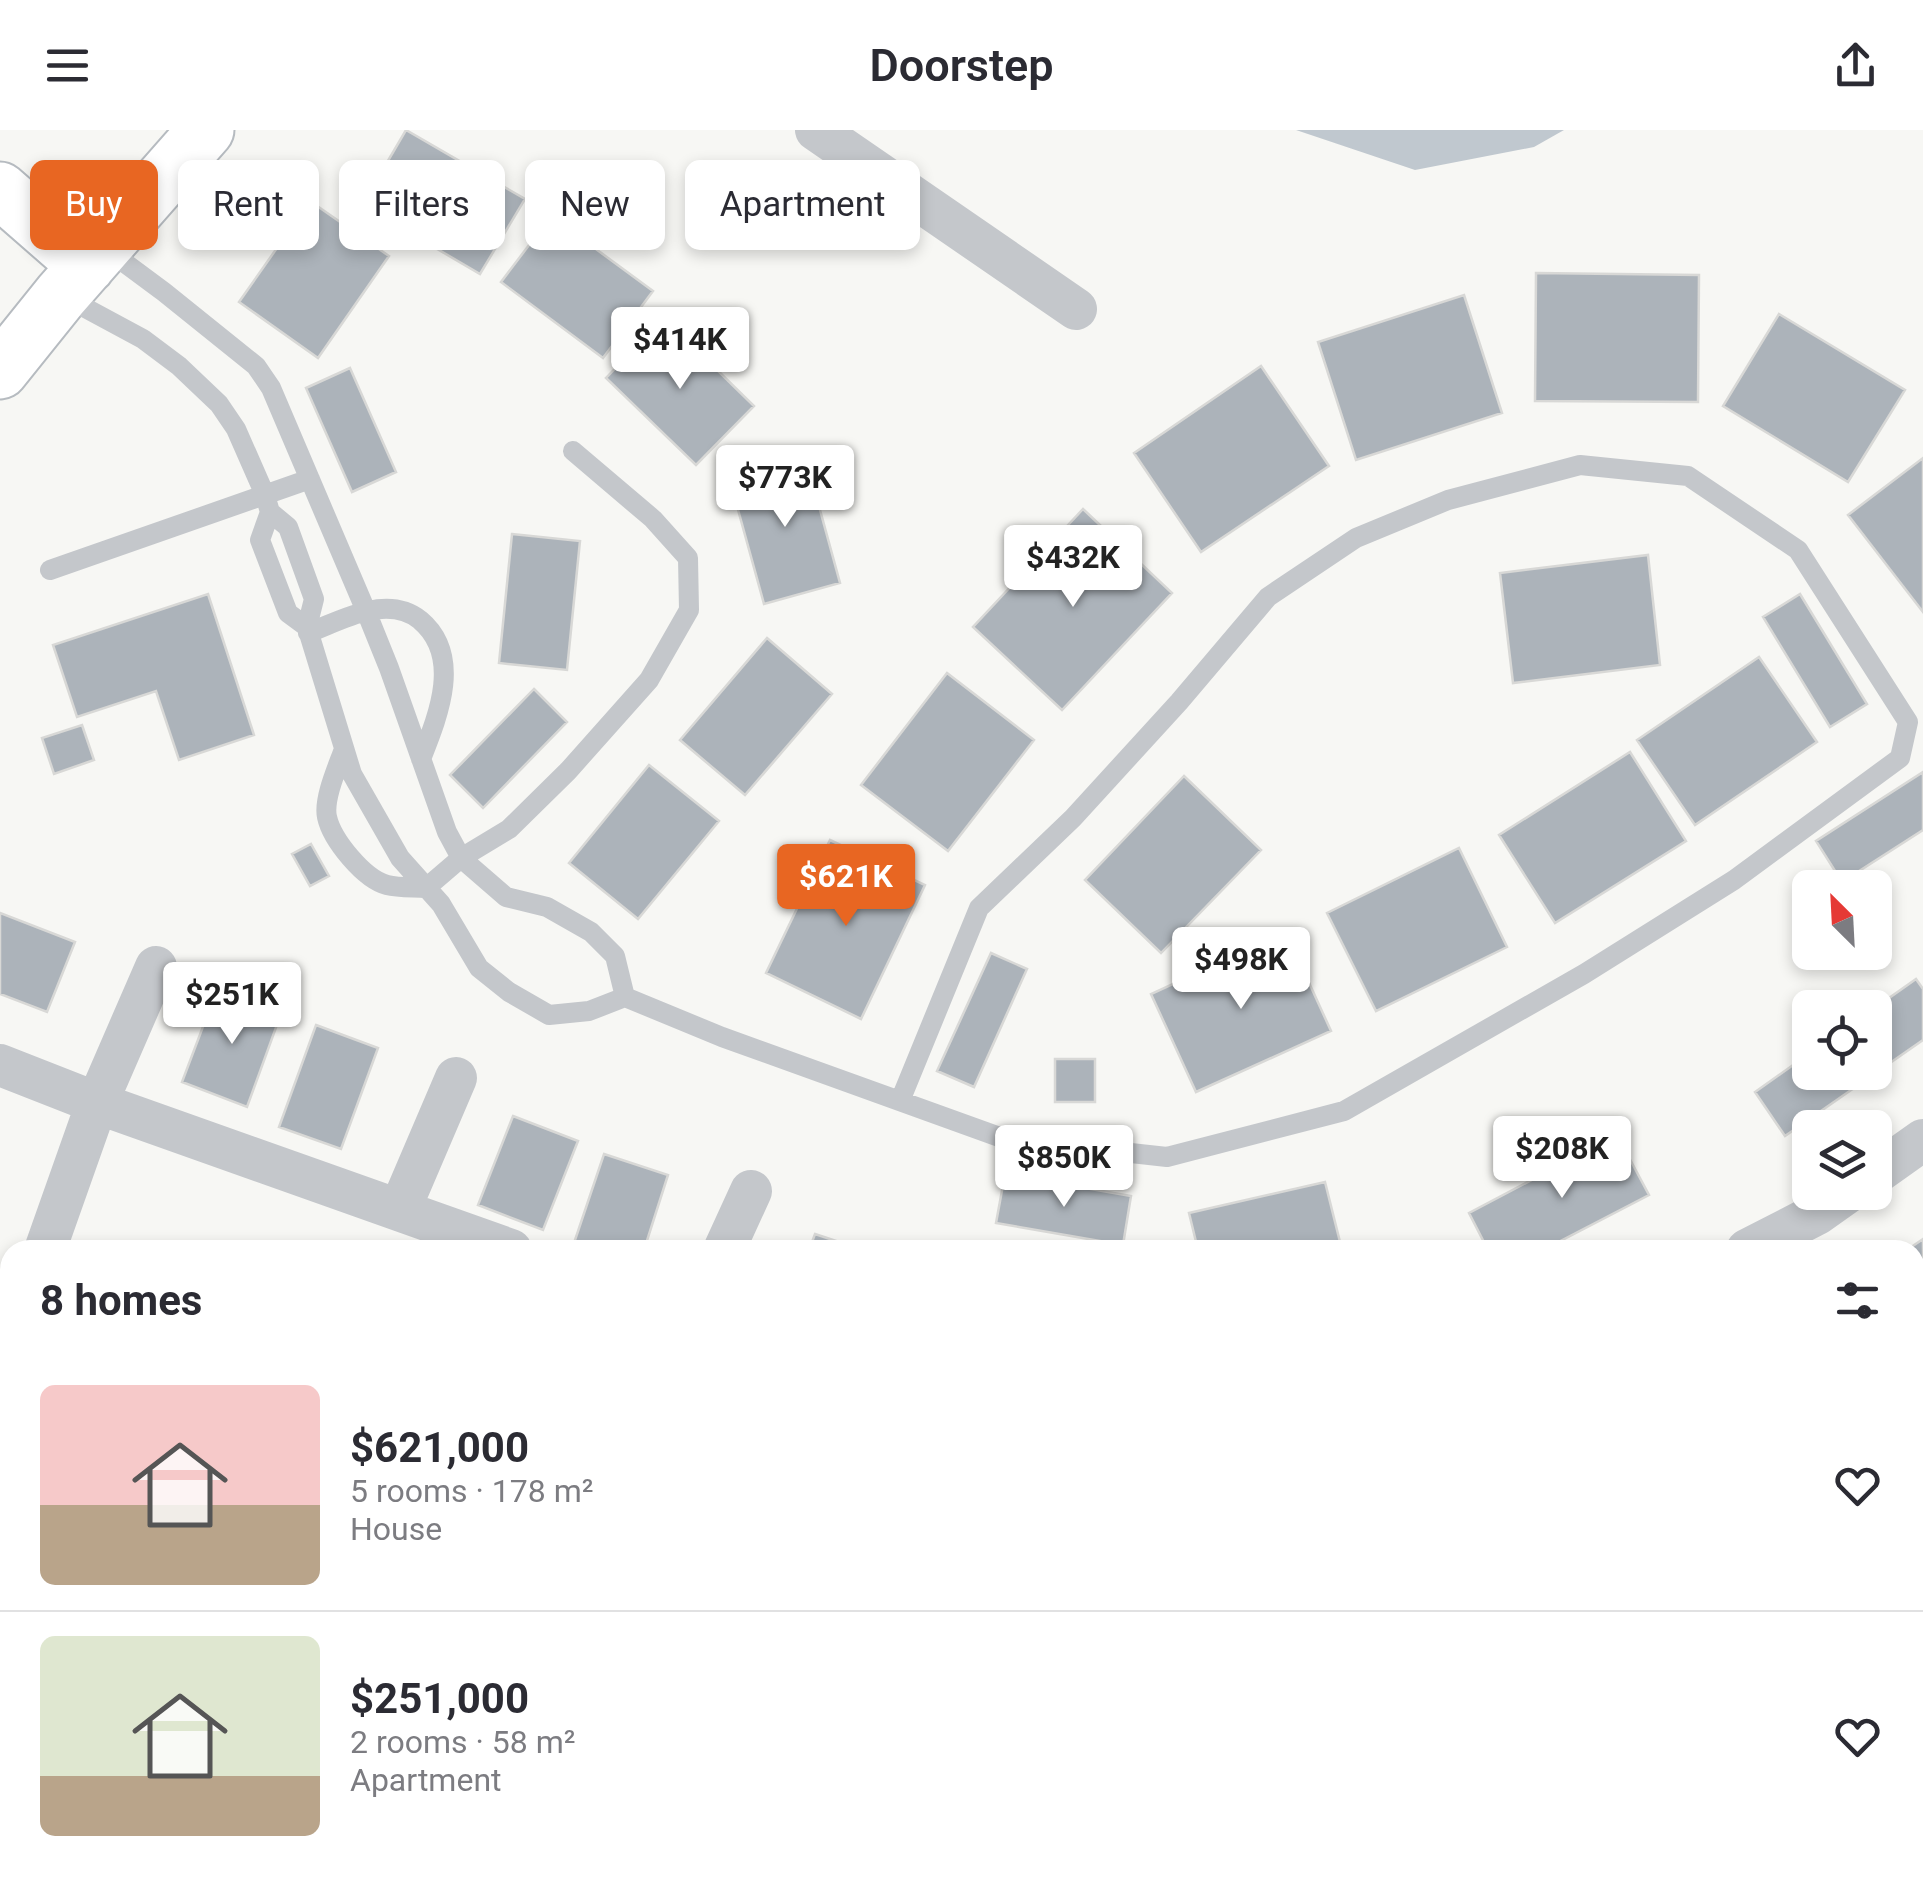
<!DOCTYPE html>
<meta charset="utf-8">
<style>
body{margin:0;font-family:Roboto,sans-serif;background:#f7f7f7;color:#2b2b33;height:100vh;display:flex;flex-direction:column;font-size:38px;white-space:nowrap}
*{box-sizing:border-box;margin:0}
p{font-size:32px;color:#7c7c81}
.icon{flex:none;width:55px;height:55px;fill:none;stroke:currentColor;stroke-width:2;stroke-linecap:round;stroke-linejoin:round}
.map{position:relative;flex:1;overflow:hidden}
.drawer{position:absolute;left:0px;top:1110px;width:1925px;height:640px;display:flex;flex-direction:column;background:#fff;border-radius:30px 30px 0 0;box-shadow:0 5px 15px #0003}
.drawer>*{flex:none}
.guide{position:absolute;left:30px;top:30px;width:1000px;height:90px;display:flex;gap:20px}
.needle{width:65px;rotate:336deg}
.controls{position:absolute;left:1792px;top:740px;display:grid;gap:20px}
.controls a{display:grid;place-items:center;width:100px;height:100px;border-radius:15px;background:#fff;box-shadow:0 5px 15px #0003;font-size:50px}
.price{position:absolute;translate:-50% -85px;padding:0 22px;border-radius:10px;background:#fff;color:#222;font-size:32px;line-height:65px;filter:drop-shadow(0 2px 5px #0008)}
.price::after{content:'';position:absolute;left:50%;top:60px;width:30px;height:22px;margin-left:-15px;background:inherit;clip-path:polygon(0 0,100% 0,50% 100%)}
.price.current{background:#e86622;color:#fff}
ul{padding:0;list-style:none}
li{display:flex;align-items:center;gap:30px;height:250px;padding:0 40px}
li+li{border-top:2px solid #e1e1e2}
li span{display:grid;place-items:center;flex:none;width:280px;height:200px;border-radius:15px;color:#555}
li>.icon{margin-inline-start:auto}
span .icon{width:120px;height:120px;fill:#fffc;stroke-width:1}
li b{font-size:42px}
h2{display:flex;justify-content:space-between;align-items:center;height:120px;padding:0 40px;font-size:42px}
.tag{padding:0 35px;border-radius:15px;background:#fff;box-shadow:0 5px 15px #0003;font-size:35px;line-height:90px}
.tag.current{background:#e86622;color:#fff}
header{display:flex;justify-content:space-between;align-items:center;height:130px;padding:0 40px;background:#fff;font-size:45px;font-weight:600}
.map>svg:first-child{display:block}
.water{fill:#c0c8cf}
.building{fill:#acb3ba;stroke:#d8d8d6;stroke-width:2.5}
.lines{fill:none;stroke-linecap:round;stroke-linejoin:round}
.secondary-casing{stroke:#b6bbc0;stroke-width:59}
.lane{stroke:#c4c7cb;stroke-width:20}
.street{stroke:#c4c7cb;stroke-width:42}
.secondary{stroke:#fff;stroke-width:55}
</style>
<header><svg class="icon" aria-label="menu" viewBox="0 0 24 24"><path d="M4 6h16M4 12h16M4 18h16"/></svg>Doorstep<svg class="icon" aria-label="share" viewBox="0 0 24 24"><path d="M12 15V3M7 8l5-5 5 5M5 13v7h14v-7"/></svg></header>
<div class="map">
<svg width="1923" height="1750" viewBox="0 0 1923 1750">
<rect width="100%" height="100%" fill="#f7f7f4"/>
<path class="water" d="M1296,0h268l-30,17 -119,23z"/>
<path class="building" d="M406,0l119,69 -45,75 -118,-69z
M310,71l79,55 -71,102 -79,-56z
M551,86l102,75 -50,67 -102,-76z
M1536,143l163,2 -1,127 -163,-1z
M1464,165l38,118 -146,47 -38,-118z
M1779,184l126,76 -57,92 -125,-76z
M664,188l90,88 -58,59 -90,-87z
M1261,236l68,100 -128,86 -67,-99z
M350,238l46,104 -44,20 -46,-104z
M805,325l35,128 -76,21 -35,-127z
M1923,328v154l-75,-97z
M1083,379l89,84 -110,117 -89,-83z
M512,404l68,7 -13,129 -68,-7z
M1648,425l12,110 -147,18 -13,-110z
M208,464l46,141 -75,25 -23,-69 -79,26 -24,-72z
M1800,464l67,110 -37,23 -67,-110z
M767,508l65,56 -87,101 -65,-55z
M1759,527l58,85 -122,83 -58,-85z
M947,543l87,67 -86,111 -87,-66z
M534,559l33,33 -84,86 -33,-33z
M82,595l12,35 -40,14 -12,-36z
M1630,622l56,89 -131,82 -56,-88z
M649,635l70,56 -81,98 -69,-56z
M1923,642v58l-81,52 -26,-41z
M1184,646l77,74 -100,103 -76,-73z
M830,710l95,45 -64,134 -95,-46z
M311,714l18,32 -19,10 -18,-32z
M1459,718l48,99 -131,64 -49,-98z
M0,783l75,29 -28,70 -47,-18z
M1286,802l45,99 -135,61 -45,-98z
M991,823l36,16 -53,118 -37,-16z
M1916,849l7,10v51l-138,96 -30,-44 55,-39v19h65v-64z
M218,857l64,24 -35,96 -65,-25z
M316,895l62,23 -37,101 -62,-22z
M1055,929h40v43h-40z
M513,986l65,25 -35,89 -65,-25z
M1617,1005l32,60 -106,55h-55l-19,-37z
M604,1024l64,21 -24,75h-50l-20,-7z
M1005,1044l126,22 -8,49 -127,-22z
M1325,1052l17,68h-144l-9,-37z
M815,1104l48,16h-54z
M1923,1109v57l-8,-12v-34h-8z
M0,1478l10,8v79l-10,-8z
M443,1740h100l12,10h-99z
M628,1740h125l1,3 -18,7h-104z
M1072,1740h20l7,10h-42z"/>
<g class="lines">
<defs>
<path id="secondary" d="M0,60l87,76
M0,241l61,-76 145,-165"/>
</defs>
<use href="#secondary" class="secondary-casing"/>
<path class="lane" d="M106,119l58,43 92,74 15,22 95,223 23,57 58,164 14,26 45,39 41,10 44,25 24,24 10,41
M65,167l78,42 36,27 40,38 17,25 29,66 5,17 -10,28 28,73 19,14 45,147 48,84 41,46 38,64 30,24 40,23 40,-4 36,-14 97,40 283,102 162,18 177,-46 240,-137 150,-94 166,-122 8,-36 -110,-172 -110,-74 -108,-11 -132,35 -92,38 -88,59 -89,105 -106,116 -94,90 -79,193
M270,382l18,15 26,72 -7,28
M50,440l260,-91
M308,503c19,-7 40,-18 60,-22 18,-4 37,-3 52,9 43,36 18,96 1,139
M344,619c-6,17 -21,50 -17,68 5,23 37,62 60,68 12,3 27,2 39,3l35,-30 48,-29 59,-58 81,-91 40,-70 -1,-52 -35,-39 -80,-68"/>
<path class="street" d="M816,0l260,179
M0,935l97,38 414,147
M1875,1044l48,-34
M400,1079l56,-131
M45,1120l52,-147 59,-136
M724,1120l27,-59
M1747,1120l70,-36 31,-22
M10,1220l-9,27 9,4
M0,1693l10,7
M74,1740l16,10
M228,1740l67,3 10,7
M891,1750l16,-10"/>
<use href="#secondary" class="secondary"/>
</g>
</svg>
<div class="controls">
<a><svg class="needle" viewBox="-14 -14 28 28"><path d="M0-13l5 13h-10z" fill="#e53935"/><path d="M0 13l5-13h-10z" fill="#7c7c81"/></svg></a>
<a><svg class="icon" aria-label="locate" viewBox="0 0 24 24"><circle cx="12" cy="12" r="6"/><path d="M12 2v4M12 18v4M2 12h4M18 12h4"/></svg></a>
<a><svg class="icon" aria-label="layers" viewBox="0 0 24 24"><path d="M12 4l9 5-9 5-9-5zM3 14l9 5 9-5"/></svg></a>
</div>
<b class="price" style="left:680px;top:262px">$414K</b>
<b class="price" style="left:785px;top:400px">$773K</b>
<b class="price" style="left:1073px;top:480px">$432K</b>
<b class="price current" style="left:846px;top:799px">$621K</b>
<b class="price" style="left:1241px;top:882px">$498K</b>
<b class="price" style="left:232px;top:917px">$251K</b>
<b class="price" style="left:1562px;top:1071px">$208K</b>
<b class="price" style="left:1064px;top:1080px">$850K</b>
<div class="guide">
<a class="tag current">Buy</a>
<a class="tag">Rent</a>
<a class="tag">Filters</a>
<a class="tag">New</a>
<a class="tag">Apartment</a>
</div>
<section class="drawer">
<h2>8 homes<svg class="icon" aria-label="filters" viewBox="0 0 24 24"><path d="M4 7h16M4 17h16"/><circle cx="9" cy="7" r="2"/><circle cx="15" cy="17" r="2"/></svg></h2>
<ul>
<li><span style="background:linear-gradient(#f6c9c9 60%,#b9a48a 0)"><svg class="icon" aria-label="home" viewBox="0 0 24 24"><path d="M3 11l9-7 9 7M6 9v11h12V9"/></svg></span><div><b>$621,000</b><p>5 rooms · 178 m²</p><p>House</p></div><svg class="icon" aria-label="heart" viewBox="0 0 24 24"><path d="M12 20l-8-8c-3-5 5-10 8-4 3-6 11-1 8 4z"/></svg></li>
<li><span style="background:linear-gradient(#dfe7d0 70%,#b9a48a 0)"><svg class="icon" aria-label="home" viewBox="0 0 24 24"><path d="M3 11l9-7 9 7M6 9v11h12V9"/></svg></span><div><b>$251,000</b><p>2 rooms · 58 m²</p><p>Apartment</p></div><svg class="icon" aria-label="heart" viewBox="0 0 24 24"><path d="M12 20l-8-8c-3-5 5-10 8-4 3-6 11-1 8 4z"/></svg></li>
</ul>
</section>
</div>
